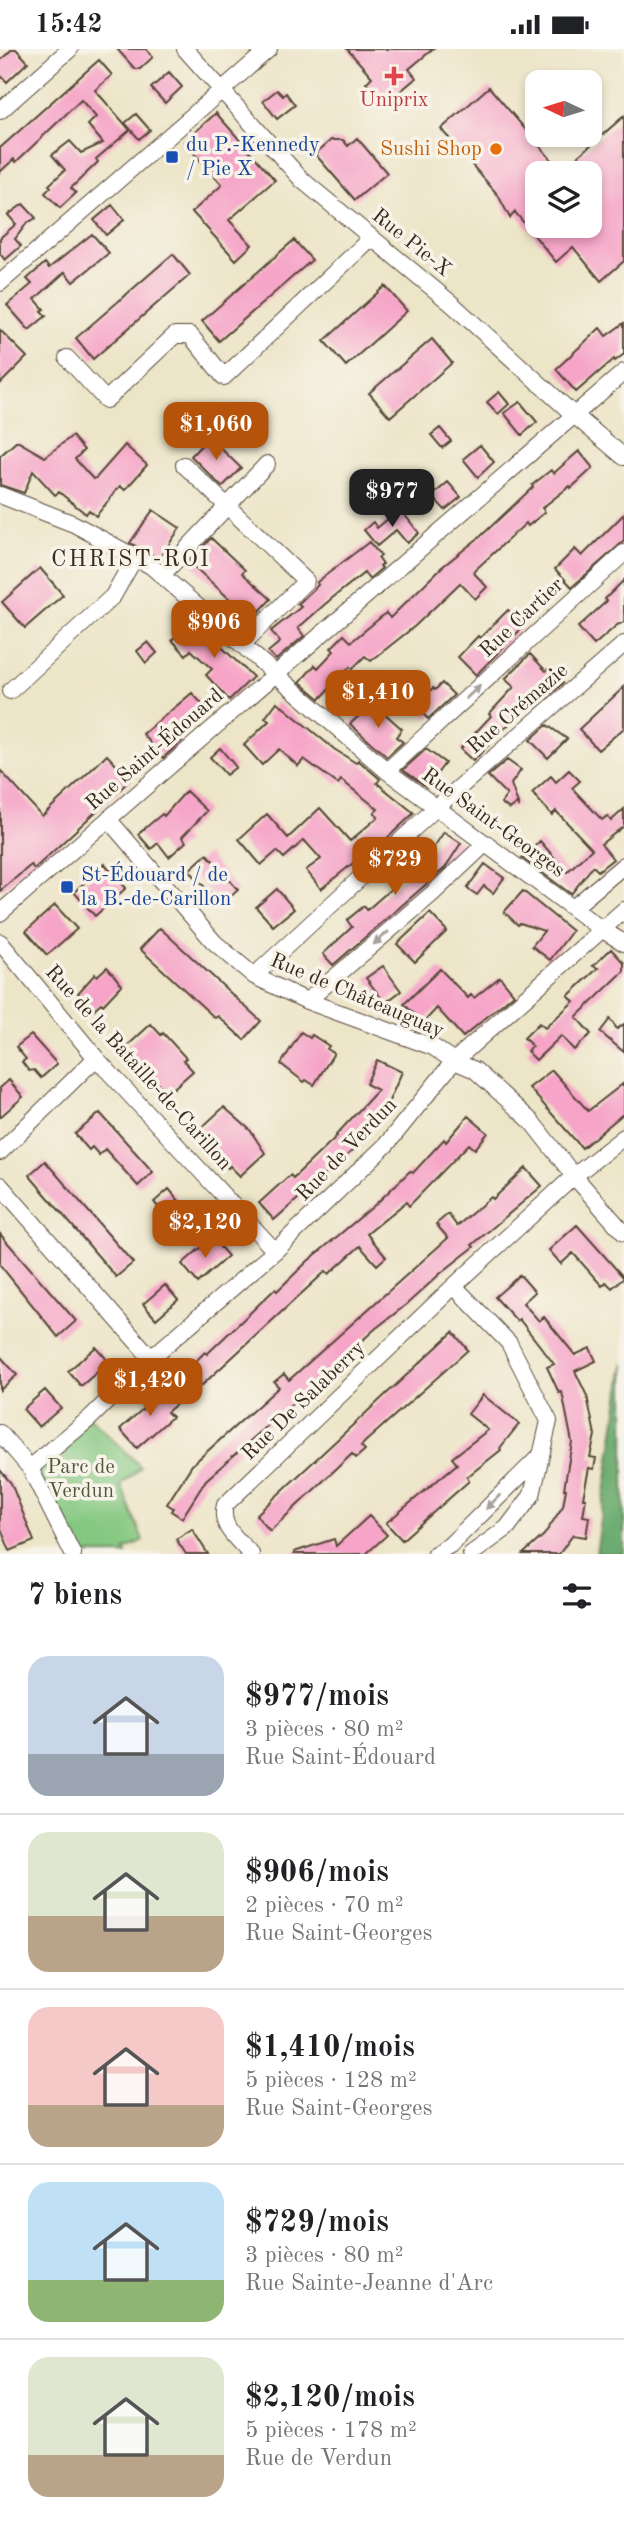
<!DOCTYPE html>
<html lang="fr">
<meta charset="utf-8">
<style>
body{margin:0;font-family:"Old Standard TT",serif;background:#f2f2f2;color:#202124;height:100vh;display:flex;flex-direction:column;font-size:26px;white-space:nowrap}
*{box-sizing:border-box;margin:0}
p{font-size:23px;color:#757577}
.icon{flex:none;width:38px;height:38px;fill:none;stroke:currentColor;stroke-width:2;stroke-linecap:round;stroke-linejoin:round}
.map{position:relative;height:1505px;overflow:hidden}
.details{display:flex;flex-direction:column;background:#fff;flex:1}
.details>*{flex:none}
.needle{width:46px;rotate:274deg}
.tools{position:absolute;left:525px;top:21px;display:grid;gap:14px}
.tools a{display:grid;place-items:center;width:77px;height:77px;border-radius:14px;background:#fff;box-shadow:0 4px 10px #0003;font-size:35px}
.price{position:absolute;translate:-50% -60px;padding:0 16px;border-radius:14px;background:#b45309;color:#fff;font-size:23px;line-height:46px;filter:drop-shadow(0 2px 4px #0008)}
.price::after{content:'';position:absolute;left:50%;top:42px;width:21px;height:16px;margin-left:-10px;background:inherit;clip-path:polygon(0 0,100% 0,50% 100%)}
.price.on{background:#222;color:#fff}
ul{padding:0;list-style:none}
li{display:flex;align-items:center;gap:21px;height:175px;padding:0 28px}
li+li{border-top:2px solid #e0e0e0}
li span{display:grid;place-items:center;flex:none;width:196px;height:140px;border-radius:21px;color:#555}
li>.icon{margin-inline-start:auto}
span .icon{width:84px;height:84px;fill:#fffc;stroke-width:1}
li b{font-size:30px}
h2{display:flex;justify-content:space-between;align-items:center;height:84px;padding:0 28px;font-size:30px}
.status{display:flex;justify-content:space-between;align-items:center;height:49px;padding:0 35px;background:#fff;direction:ltr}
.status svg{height:19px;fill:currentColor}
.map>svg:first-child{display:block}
.green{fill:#85c882;stroke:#607950;stroke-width:2}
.forest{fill:#6cac70;stroke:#546b47;stroke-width:2}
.building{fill:#f6a4c7;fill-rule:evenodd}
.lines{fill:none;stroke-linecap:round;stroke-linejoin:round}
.minor-casing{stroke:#564638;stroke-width:18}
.minor{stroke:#fff;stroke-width:16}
.oneway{fill:#a79f9a}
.health-dot{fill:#e0444e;stroke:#f7f3e8;stroke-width:2.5}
.food-dot{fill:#e8710a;stroke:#f7f3e8;stroke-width:2.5}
.transit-dot{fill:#1a4fb4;stroke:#f7f3e8;stroke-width:2.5}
.labels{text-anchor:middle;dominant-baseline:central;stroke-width:7;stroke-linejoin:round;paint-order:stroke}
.health-label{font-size:21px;fill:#be3a42;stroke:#f7f3e8}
.transit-label{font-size:21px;fill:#164399;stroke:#f7f3e8;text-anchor:start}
.food-label{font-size:21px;fill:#c56008;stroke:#f7f3e8;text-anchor:end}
.street-label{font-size:21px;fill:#3b2a1e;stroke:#f7f3e8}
.park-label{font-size:21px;fill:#51593c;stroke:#f7f3e8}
.neighbourhood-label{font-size:23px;letter-spacing:2px;fill:#3b2a1e;stroke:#f7f3e8}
</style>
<div class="status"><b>15:42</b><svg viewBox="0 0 49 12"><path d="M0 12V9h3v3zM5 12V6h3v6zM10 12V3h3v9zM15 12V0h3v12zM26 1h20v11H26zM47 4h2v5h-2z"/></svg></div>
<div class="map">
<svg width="624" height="1505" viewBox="0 0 624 1505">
<rect width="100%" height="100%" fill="#f7f3e8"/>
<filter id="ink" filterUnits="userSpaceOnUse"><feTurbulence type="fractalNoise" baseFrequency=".0143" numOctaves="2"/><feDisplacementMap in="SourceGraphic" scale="14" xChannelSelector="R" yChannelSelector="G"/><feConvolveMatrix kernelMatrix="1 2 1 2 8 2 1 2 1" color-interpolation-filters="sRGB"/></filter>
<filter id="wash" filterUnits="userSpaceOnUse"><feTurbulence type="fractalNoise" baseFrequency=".00686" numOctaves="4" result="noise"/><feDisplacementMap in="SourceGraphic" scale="28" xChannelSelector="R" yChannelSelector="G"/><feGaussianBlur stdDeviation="1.57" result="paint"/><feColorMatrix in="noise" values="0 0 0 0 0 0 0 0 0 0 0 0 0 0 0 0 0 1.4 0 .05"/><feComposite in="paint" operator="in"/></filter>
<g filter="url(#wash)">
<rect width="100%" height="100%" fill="#ede5c8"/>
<path class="green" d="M90,1369l51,49 -20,18 22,55 -18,10 2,4h-54l-43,-86z"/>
<path class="forest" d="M624,1314v191h-28z"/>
<g id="blocks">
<path class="building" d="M12,0h4l12,13 -21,20 -7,-7v-14z
M117,0h29l7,8 -13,12h-5z
M347,0h86l-24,20 7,9 -32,27 -18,-22 6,-6z
M99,11l13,15 -17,15 35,40 -34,29 2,3 -27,26 5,5 -16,15 -15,-15 6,-6 -2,-2 16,-15 -13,-15 18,-14 11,12 22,-10 -15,-18 8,-8 -15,-17 -65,62 -2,-3 -14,13v-24z
M169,23l13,15 -17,16 -14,-15z
M489,38l72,84 63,-55v145l-23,20 -28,-34 -17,15 -41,-50 -5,6 -12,-23 -57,-66zM537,124h53v53h-53z
M277,41l6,6 3,-3 9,12 -18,14 -14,-18z
M216,64l59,67 -46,40 23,25 -16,15 -44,-48 30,-27 -38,-43z
M136,65l14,16 -11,9 -14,-16z
M357,89l30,35 -32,27 -40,-46 16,-14h12l5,6z
M23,155l13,14 -9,5 -12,16 6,7 -16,14 -5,-6v-16l16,-14 -8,-9z
M112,156l12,15 -18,15 -12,-15z
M92,185l17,19 -36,29 -8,-10 -30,27 9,10 -3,2 5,5 -17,14 -22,-25 25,-21 -5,-5 18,-16 4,5z
M294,191l18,20 -93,81 -17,-20z
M173,205l17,21 -97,84 -17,-21z
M385,237l22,25 -61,55 -22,-25z
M624,274v31l-9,7 -1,-2 -38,33 -20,-23 44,-41 6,8z
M0,281l27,27 -27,27z
M432,290l20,24 -62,54 -21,-24z
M499,343l10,12 -11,10 -11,-12z
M520,353l17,20 -15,13 -18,-22z
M440,379l11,13 -9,7 -11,-13z
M72,387l12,14 -9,9 18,20 3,-1 29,-33 22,20 -22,25 -5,-4 -24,30 -7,-6 -3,4 -27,-22 -4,3 -22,-24 -9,22 -24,-8v-29l17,-15 28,16z
M209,388l32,31 -19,19 -31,-31z
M480,396l14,17 -16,15 -15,-18z
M579,402l14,17 -22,20 -1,-2 -28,22 3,4 -17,14 -2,-3 -53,49 14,15 -12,12 -15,-16 -45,43 -44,35 -6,-5 -13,13 -2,-2 -30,32 -20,-17 15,-17 3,3 16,-17 -3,-3 13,-13 7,7 35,-29 4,5 52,-51 39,-31 52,-49 -1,-2 19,-15 3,3z
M448,433l13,15 -16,13 -13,-14z
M400,460l19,24 -12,10 -11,-13 -19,16 -13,-16 9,-8 4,6z
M153,461l27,18 -21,31 -29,-16z
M624,465v27l-52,46 -17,-18 20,-20 7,7z
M211,489l34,32 -3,3 29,26 -28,30 -18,-17 9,-9 -45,-41z
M369,493l12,14 -3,2 5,6 -3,2 2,2 -13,11 -5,-6 -33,26 -33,29 6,8 -28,24 -8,-8 12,-10 -9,-11 30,-24 -3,-3 20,-19 -1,-3z
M40,519l23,27 -38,33 -23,-26z
M624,531v42l-7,3 -23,20 -16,-18 29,-26 -2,-2z
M508,561l16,16 -48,49 -18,-18 20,-21 2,2z
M189,572l17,15 2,-2 45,43 -24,23 -23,-25 6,-6 -21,-19 -5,5 -14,-15z
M148,593l9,11 -11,10 -9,-12z
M530,605l16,17 4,-3 13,15 -27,24 -5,-6 -58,60 -13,-12 31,-33 -2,-2 25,-27 -9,-8z
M442,634l12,12 -26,24 -13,-14 18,-17 2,2z
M624,638v41l-26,22 -19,-21z
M192,644l12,13 -29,26 7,9 -19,17 -20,-24z
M277,653l57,47 22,14 2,-3 22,19 -3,4 37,30 -48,45 -3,-3 -42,34 -15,-19 15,-11 -17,-19 -20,18 -7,-7 -16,14 -22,-26 28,-25 21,24 32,-30 30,33 28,-24 -4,-4 4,-4 -37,-29 -3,4 -34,-25 -6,7 -19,-17 -17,16 -18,-20 25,-24 -4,-3z
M373,654l29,26 -6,8 7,5 -16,15 -37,-33z
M547,676l20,14 -19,19 -18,-18z
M220,699l16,19 -10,8 -16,-18z
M426,700l19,14 -18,24 -24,-17z
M107,706l23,25 -96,89 -3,-4 -31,26v-121l42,46z
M507,711l14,10 -10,14 8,23 -3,-3 -6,5 -9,-6 6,-8 -19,-19z
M569,721l11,11 -8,7 30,32 5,-4 4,5 13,-12v17l-23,18 12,15 -15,12 -5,-5 -22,28 -49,-36 18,-17 27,31 25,-23 -36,-38 -4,4 -20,-22 19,-17 5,6z
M186,742l21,20 -25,26 4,5 -17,15 -11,-14 -7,6 -13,-15 24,-20 2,2z
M444,783l17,11 -16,25 -112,97 -10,-11 29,-27 -5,-7 17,-14 3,4 42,-37 -2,-3 17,-16 3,3z
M207,805l31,36 -17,15 -32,-35z
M105,815l21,24 -31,28 -21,-24z
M485,815l19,14 -11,15 -9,-7 -7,9 -10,-7z
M277,840l17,20 -21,17 -17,-19z
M523,842l49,40 -22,29 -18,-14 12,-15 -24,-8 -2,2 -14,-13z
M55,856l22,24 -30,26 -21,-24z
M430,864l17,18 -32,31 -18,-18z
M160,879l101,93 -17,19 -26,-24 -3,2 -75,-69z
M611,900l13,14v8l-48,46 15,17 -17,16 -13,-14 -25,24 -9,-9 5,-5 -8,-8 15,-15 6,5 29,-27 -6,-5 30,-28 -5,-2z
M383,917l18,25 -16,12 -19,-25z
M107,918l15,18 -19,20 -2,-2 -8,7 -15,-17 17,-19 2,2z
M440,920l28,29 3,-3 3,3 26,-21 14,17 -51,43 -26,-29 -14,15 -19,-19z
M610,970l7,10 7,-5v28l-24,-20z
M151,975l10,11 2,-2 23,25 -3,2 10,11 -26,23 -9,-10 -3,2 -22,-25 2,-3 -9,-11z
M301,983l9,6 2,-3 17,11 -2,3 7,4 -20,32 -8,-5 -2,2 -23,-18z
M31,986l26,29 -16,14 -7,-8 -5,1 -7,-9 4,-3 -10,-12z
M377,1011l25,12 -18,40 2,3 -34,36 -78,69 -15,-17 31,-28 3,3 44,-42 -1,-1 42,-45 -12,-6z
M552,1021l36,41 36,-28v30l-42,35 -53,-60z
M9,1031l14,17 -23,20v-29z
M224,1058l26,23 15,23 -25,23 -10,-10 -2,2 -23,-26 3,-2 -9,-10z
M100,1064l53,59 -15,14 -33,-37 -6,6 -7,-8 -3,3 -14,-16z
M468,1067l20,17 -13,16 -6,-5 -60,62 -3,-4 -39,32 19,23 -9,8 -17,-19 -31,28 -3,-3 -125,115 -15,-15 19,-19 2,2 68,-65 2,2 31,-30 69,-58 33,-32 3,2 31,-34 2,3z
M45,1112l88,102 -17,14 -87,-102z
M526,1119l16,18 -70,59 2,2 -33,26 -34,31 -32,25 -60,54 2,2 -23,19 -1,-1 -87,77 -24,38 -11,-7 2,-3 -6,-4 25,-39 87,-78 -5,-5 10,-8 5,6 159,-142 -12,-14 12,-10 9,12 34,-29 2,2z
M169,1140l24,29 -15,13 -24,-29z
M577,1176l47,53 -12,10 -6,-6 -4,4 -29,-33 -12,11 -12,-14z
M0,1185l76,87 -18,16 -58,-72z
M212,1189l16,18 -30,27 -16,-19z
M520,1226l15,17 -12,11 16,18 5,-4 31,38 15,-7 6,13 -21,10 12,25 8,39 -5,22 6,1 -2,11 -5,-1 -6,30h3l-3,18 6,1 -3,20 -13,-2 -14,19h-36l21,-19 19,-29 3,-17h-2l8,-47 -10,-50 -3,1 -12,-26 7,-3 -35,-45 -2,2 -22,-24z
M165,1236l13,15 -22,19 -13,-15z
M453,1283l15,18 -103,92 -4,4 4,4 -9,8 -4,-4 -82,77 -14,-16z
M96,1298l13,15 -28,24 -13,-15z
M0,1307l17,19 -17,15z
M168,1338l12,14 -13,11 5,5 -35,31 -17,-19z
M45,1341l16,18 -22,19 -16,-18z
M483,1346l36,29 -19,24 1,2 -34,27 2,4 -67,59 -16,-17 71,-59 -5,-6 36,-28 -20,-16z
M0,1421l11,13 23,58 -24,10 -10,-25z
M369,1467l18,19 -21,19h-72v-2l40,-13 2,7z
M192,1480l16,25h-22l-10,-15z"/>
</g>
</g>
<g filter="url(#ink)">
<use href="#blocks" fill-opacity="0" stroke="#564638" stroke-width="2"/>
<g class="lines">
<defs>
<path id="minor" d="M185,0l117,131 150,124 122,111 50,42
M0,62l70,-62
M0,234l269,-234
M67,309l39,42 69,-65h15l34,42 147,-139
M184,416l122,116 -63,63
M0,446l74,29 77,42 236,205 214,158 23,14
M162,526l105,-111
M10,642l103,-95 22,-39
M387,722l237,-218
M108,770l106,123 40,34 53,25 126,46 21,14 21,9 56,51 43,55 50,57
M573,859l51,-43
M0,864l624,-541
M0,893l96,116 179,193
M254,927l183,-169 187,-163
M307,952l125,-107 54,-51
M0,1103l96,-94
M0,1136l151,173
M454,1237l55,57 40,78 -17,74 -25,33 -36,26
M0,1384l30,35 43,86
M30,1419l60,-50 61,-60 124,-107 111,-106 68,-84 170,-151
M251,1505c-14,-15 -32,-28 -26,-49l229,-219 120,-110 50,-39
M435,1505l15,-9 90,-89"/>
</defs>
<use href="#minor" class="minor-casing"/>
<use href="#minor" class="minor"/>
</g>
<defs><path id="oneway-solid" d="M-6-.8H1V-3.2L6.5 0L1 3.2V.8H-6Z" transform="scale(1.75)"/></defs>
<g class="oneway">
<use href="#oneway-solid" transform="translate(473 643) rotate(-43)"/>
<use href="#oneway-solid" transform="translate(381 889) rotate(139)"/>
<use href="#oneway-solid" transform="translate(493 1453) rotate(135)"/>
</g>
</g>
<path class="health-dot" d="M390.5 16.5h7v7h7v7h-7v7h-7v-7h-7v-7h7z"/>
<circle class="food-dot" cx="496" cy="100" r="7"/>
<g class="transit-dot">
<rect x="165" y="101" width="14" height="14" rx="3.5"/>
<rect x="60" y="831" width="14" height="14" rx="3.5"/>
</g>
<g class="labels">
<g class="health-label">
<text x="394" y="51">Uniprix</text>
</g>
<g class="transit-label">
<text x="186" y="96">du P.-Kennedy<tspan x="186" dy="24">/ Pie X</tspan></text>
<text x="81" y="826">St-Édouard / de<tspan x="81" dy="24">la B.-de-Carillon</tspan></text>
</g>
<g class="food-label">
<text x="482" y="100">Sushi Shop</text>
</g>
<g class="street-label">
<text transform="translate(411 194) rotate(39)">Rue Pie-X</text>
<text transform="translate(522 569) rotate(-43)">Rue Cartier</text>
<text transform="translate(518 660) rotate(-41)">Rue Crémazie</text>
<text transform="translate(155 701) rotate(-41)">Rue Saint-Édouard</text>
<text transform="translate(493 774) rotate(36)">Rue Saint-Georges</text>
<text transform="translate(357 947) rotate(23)">Rue de Châteauguay</text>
<text transform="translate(138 1019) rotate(48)">Rue de la Bataille-de-Carillon</text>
<text transform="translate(347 1101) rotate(-46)">Rue de Verdun</text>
<text transform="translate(304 1352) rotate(-44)">Rue De Salaberry</text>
</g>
<g class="park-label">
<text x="81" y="1418">Parc de<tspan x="81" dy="24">Verdun</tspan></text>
</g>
<g class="neighbourhood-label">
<text x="131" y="510">CHRIST-ROI</text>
</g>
</g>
</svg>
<div class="tools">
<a><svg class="needle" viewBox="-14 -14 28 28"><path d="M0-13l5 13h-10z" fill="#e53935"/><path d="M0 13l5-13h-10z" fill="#757577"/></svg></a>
<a><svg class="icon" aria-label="layers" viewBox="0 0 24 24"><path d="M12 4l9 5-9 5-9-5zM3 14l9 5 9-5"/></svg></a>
</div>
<b class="price" style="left:216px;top:413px">$1,060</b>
<b class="price on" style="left:392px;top:480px">$977</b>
<b class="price" style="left:214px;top:611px">$906</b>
<b class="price" style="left:378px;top:681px">$1,410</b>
<b class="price" style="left:395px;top:848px">$729</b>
<b class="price" style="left:205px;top:1211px">$2,120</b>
<b class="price" style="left:150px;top:1369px">$1,420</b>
</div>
<section class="details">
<h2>7 biens<svg class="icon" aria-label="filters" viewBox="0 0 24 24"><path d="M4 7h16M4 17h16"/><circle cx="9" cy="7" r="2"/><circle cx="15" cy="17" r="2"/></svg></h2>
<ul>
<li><span style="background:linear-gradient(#c9d6e8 70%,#9aa5b1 0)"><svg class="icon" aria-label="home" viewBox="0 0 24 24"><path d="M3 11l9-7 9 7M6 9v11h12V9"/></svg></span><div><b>$977/mois</b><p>3 pièces · 80 m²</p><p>Rue Saint-Édouard</p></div></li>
<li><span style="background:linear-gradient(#dfe7d0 60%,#b9a48a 0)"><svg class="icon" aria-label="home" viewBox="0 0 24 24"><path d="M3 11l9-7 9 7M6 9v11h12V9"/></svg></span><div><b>$906/mois</b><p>2 pièces · 70 m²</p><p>Rue Saint-Georges</p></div></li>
<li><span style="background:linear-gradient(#f6c9c9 70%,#b9a48a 0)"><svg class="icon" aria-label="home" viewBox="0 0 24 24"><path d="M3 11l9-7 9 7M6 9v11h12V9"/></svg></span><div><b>$1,410/mois</b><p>5 pièces · 128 m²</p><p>Rue Saint-Georges</p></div></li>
<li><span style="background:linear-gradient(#bfe0f5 70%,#8fb573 0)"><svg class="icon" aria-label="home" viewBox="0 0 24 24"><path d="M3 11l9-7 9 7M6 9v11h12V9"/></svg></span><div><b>$729/mois</b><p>3 pièces · 80 m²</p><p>Rue Sainte-Jeanne d'Arc</p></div></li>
<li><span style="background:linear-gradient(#dfe7d0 70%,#b9a48a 0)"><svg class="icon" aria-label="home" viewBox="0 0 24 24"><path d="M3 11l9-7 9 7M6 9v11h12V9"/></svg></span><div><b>$2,120/mois</b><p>5 pièces · 178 m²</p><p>Rue de Verdun</p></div></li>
</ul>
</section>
